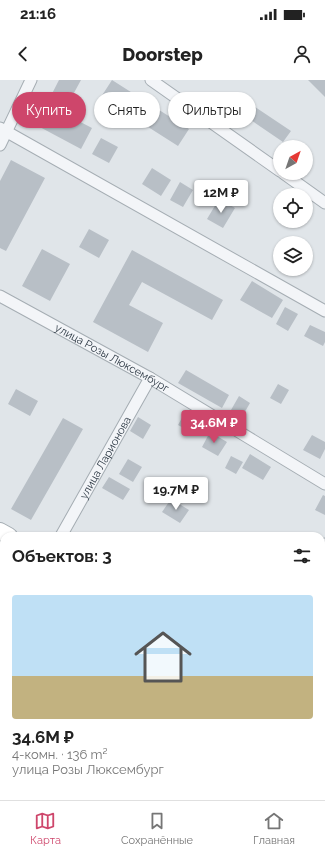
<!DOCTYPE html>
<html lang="ru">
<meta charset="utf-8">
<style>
body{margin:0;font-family:Raleway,sans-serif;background:#f2f2f2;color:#222;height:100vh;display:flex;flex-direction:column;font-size:15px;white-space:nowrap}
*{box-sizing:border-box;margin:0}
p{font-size:13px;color:#767676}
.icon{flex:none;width:22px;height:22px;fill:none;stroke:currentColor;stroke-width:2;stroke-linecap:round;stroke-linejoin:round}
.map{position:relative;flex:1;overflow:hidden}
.panel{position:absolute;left:0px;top:452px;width:325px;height:268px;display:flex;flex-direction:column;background:#fff;border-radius:12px 12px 0 0;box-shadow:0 1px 3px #0004}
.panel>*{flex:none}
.top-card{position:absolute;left:12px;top:12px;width:301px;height:36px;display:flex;gap:8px}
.needle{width:26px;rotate:40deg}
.buttons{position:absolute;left:273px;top:60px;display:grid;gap:8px}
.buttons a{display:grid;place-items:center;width:40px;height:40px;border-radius:50%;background:#fff;box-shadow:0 1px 3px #0004;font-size:20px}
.price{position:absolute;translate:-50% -34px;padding:0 9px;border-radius:4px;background:#fff;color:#222;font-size:13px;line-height:26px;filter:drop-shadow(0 1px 2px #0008)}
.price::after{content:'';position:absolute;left:50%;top:24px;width:12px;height:9px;margin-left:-6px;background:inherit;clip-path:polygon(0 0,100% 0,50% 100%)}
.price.current{background:#ce466b;color:#fff}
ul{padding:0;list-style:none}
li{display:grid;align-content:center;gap:8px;height:212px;padding:0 12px}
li+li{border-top:1px solid #e0e0e0}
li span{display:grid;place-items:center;height:124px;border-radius:4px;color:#555}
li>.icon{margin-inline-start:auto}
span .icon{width:72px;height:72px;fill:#fffc;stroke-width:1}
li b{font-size:17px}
h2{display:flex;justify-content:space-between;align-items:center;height:48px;padding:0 12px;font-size:17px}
.chip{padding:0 14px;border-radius:18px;background:#fff;box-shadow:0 1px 3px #0004;font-size:14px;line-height:36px}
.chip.current{background:#ce466b;color:#fff}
.status{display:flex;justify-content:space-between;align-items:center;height:28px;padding:0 20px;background:#fff;direction:ltr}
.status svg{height:11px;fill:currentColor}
header{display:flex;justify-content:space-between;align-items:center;height:52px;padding:0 12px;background:#fff;font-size:18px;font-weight:800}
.tab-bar{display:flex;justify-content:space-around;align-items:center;height:56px;border-top:1px solid #e0e0e0;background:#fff;font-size:11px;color:#767676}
.tab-bar a{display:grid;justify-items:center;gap:2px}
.tab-bar .current{color:#ce466b}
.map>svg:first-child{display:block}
.building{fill:#b8bfc6}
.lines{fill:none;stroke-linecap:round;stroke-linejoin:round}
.minor-casing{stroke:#a5adb3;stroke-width:13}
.tertiary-casing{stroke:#a5adb3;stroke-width:16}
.secondary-casing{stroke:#a5adb3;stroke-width:18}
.minor{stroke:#f3f5f8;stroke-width:11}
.tertiary{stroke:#f3f5f8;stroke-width:14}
.secondary{stroke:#fff;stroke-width:16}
.labels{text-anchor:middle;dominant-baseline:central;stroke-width:3;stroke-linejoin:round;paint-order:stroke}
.street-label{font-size:11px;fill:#293541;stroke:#f0f4f7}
</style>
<div class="status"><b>21:16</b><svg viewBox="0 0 49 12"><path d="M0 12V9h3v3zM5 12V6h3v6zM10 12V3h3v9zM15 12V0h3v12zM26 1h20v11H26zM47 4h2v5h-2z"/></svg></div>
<header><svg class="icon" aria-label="back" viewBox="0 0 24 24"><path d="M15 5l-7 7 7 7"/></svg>Doorstep<svg class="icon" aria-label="person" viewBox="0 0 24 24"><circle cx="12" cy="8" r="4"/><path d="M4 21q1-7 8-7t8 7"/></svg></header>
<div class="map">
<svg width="325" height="720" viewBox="0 0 325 720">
<rect width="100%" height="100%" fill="#e0e5e9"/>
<path class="building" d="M59,0h22l-18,33 29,15 -11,21 -45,-24z
M112,0l77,49 -11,17 -77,-49z
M308,0h17v17z
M249,23l42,28 -8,11 -41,-28z
M101,58l17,9 -9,16 -17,-9z
M11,80l34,18 -39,73 -6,-3v-67z
M152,88l19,12 -10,16 -19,-12z
M180,102l13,8 -10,17 -13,-7z
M219,119l16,9 -12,20 -16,-9z
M89,149l20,11 -10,18 -20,-11z
M42,169l28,15 -20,37 -28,-15z
M132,170l91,50 -11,20 -70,-38 -13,23 34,18 -15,29 -55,-30z
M252,201l31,19 -11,18 -32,-18z
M285,227l13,7 -10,17 -12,-7z
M310,245l15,7v10l-2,4 -19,-10z
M186,290l43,25 -7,13 -44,-25z
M278,304l11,6 -8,14 -11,-6z
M16,309l22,12 -8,15 -22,-12z
M239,316l11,7 -8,14 -11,-7z
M183,336l13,7 -5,9 -13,-7z
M138,337l13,8 -8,14 -13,-8z
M63,338l20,11 -52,91 -20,-11z
M210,352l17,10 -9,14 -16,-9z
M312,355l13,7v7l-5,10 -17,-9z
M250,374l21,13 -8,13 -21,-12z
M231,376l12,6 -7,12 -11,-6z
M128,379l14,8 -9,15 -14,-8z
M109,397l21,12 -7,11 -21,-12z
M323,415l2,1v19l-10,-5z
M171,419l18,11 -9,13 -18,-11z
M0,487l4,3v33l-4,6z
M321,516l4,3v27l-4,-2z
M4,584v33l-4,-2v-23z
M4,663v26l-4,-2v-16z"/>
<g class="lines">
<defs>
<g id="minor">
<path d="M151,0l129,91"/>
<path d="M0,48l325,183"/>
<path d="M0,65l31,-65"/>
<path d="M283,93l42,30"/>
<path id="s1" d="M0,216l150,82 175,106"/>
<path id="s2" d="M61,456l89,-158"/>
<path d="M321,472l4,-8"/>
<path d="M0,563l4,-7"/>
<path d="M186,720l2,-4"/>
</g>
<path id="tertiary" d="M0,637l4,3
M154,716l8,4"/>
<path id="secondary" d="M0,451l9,5
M321,635l4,3"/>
</defs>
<use href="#minor" class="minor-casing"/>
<use href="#tertiary" class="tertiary-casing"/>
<use href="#secondary" class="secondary-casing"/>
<use href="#minor" class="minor"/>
<use href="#tertiary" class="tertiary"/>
<use href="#secondary" class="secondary"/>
</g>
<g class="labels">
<g class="street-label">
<text stroke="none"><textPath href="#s1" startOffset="128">улица Розы Люксембург</textPath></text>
<text stroke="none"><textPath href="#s2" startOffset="90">улица Ларионова</textPath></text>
</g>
</g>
</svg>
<div class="buttons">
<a><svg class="needle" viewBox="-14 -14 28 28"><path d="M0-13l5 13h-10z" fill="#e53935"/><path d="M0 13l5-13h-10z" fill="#767676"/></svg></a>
<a><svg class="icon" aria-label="locate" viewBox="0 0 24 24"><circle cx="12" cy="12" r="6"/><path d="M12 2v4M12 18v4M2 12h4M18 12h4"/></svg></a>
<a><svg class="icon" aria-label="layers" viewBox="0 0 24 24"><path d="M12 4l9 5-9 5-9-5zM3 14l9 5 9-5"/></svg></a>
</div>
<b class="price" style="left:221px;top:134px">12M ₽</b>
<b class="price current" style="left:214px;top:364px">34.6M ₽</b>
<b class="price" style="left:176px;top:431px">19.7M ₽</b>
<div class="top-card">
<a class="chip current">Купить</a>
<a class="chip">Снять</a>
<a class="chip">Фильтры</a>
</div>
<section class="panel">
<h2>Объектов: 3<svg class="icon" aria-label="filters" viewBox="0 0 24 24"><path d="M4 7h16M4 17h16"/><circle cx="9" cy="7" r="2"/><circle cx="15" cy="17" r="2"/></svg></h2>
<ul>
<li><span style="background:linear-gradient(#bfe0f5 65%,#c2b280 0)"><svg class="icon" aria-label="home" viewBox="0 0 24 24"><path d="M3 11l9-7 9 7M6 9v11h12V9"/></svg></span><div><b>34.6M ₽</b><p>4-комн. · 136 m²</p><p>улица Розы Люксембург</p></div></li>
</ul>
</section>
</div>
<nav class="tab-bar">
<a class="current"><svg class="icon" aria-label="map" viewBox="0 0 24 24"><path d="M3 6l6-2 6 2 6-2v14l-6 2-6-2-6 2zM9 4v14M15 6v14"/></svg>Карта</a>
<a><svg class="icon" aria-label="saved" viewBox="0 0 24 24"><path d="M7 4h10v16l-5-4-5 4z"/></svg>Сохранённые</a>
<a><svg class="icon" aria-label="home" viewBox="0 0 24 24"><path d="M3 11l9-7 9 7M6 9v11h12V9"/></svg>Главная</a>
</nav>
